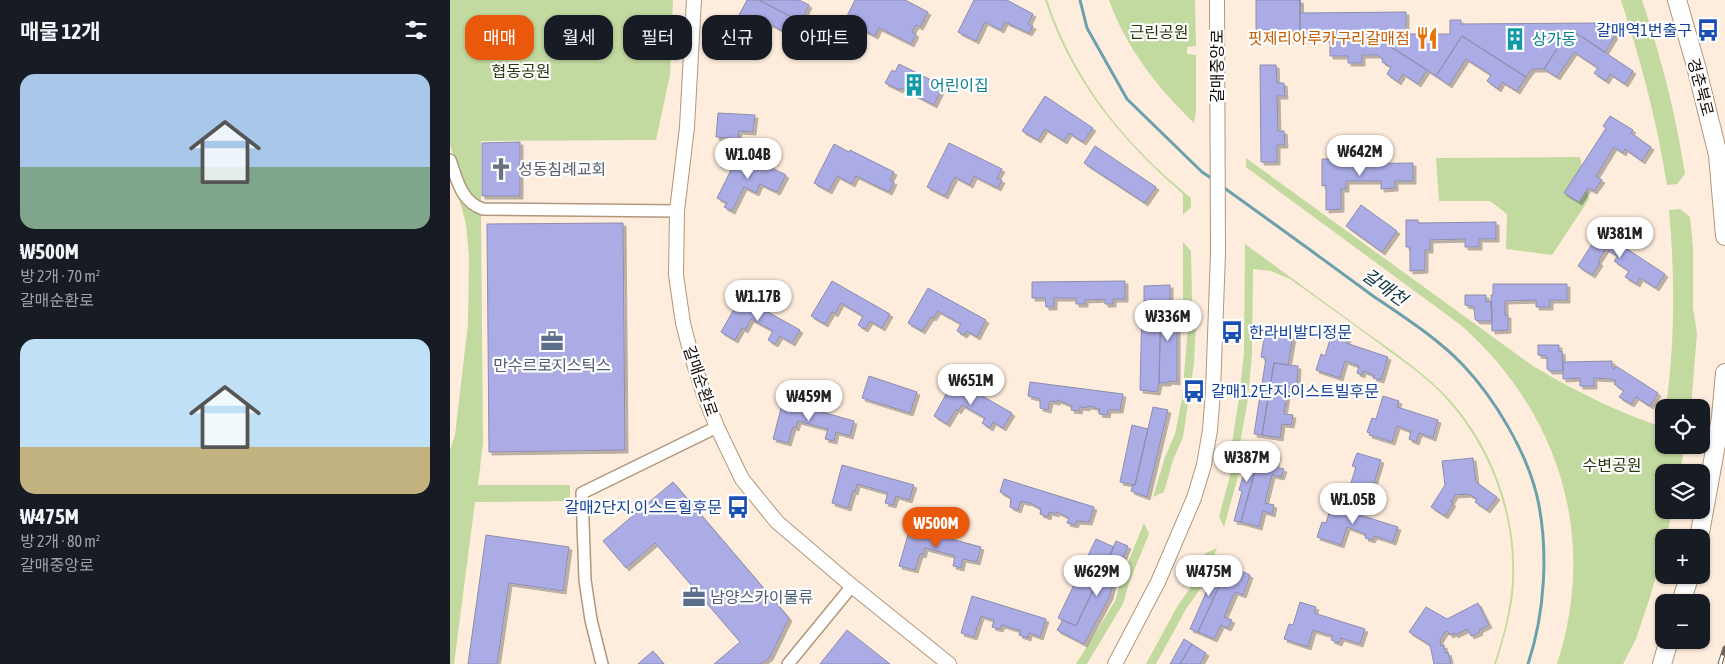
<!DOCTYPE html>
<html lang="ko">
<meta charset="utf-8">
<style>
body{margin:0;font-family:"Asap Condensed","Noto Sans KR",sans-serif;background:#242831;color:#f1f3f6;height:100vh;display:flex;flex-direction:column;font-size:19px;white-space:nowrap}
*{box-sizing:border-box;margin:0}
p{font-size:16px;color:#9ea1a6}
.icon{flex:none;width:28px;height:28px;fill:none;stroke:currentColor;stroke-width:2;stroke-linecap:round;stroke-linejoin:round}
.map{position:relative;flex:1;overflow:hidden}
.side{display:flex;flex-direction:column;background:#171b24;width:450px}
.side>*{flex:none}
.banner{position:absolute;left:15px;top:15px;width:475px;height:45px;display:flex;gap:10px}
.buttons{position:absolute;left:1205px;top:399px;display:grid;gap:10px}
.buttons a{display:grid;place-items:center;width:55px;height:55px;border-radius:10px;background:#171b24;box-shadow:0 1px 4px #0004;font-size:25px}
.price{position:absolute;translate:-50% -42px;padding:0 11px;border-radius:18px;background:#fff;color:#222;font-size:16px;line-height:32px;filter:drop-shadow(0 1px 2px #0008)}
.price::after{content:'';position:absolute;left:50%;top:30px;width:15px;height:11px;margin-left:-8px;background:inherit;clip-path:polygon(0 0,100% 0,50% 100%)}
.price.active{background:#ea580c;color:#fff}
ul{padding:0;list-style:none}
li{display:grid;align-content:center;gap:10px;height:265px;padding:0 20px}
li span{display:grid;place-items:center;height:155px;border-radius:15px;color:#555}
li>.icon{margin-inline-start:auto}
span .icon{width:90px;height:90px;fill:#fffc;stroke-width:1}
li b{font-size:21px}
h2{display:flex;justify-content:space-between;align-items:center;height:60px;padding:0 20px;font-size:21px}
.tag{padding:0 18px;border-radius:15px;background:#171b24;box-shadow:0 1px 4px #0004;font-size:18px;line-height:45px}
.tag.active{background:#ea580c;color:#fff}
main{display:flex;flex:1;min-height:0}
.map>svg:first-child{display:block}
.green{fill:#c2d99f}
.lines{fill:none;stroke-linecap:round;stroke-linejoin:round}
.stream{stroke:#6ca0ad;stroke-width:3}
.building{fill:#ababe5;stroke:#8c8dad;filter:url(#shadow)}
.minor-casing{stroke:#b1977d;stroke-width:14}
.tertiary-casing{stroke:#b1977d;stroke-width:16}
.primary-casing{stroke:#b1977d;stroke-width:20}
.minor{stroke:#fff;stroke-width:11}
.tertiary{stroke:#fff;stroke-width:14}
.primary{stroke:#fff;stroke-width:18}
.rail-casing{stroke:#706459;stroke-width:5}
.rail{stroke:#fefefe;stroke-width:3;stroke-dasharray:9;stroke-linecap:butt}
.labels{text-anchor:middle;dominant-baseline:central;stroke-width:4.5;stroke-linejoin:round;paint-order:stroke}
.transit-label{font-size:16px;fill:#164399;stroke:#fefefe;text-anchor:end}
.park-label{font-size:16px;fill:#2a380d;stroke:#fefefe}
.food-label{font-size:16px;fill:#c56008;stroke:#fefefe;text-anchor:end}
.culture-label{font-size:16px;fill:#0d838f;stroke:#fefefe;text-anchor:start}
.street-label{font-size:16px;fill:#150c04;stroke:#fefefe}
.worship-label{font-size:16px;fill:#5b616d;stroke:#fefefe;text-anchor:start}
.service-label{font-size:16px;fill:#4e5e75;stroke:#fefefe}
.water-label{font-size:18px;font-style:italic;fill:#0e343d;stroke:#fefefe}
</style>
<main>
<section class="side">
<h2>매물 12개<svg class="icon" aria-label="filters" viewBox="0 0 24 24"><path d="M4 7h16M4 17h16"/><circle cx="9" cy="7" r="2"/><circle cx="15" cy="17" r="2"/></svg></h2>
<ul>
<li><span style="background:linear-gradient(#a9c7e8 60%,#7fa58c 0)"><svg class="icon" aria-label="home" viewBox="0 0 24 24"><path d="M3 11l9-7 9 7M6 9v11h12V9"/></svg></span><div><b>₩500M</b><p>방 2개 · 70 m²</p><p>갈매순환로</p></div></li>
<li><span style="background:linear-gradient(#bfe0f5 70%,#c2b280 0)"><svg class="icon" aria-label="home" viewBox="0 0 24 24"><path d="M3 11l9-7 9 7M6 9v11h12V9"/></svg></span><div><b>₩475M</b><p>방 2개 · 80 m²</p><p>갈매중앙로</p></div></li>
</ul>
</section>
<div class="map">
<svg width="1275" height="664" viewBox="0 0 1275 664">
<defs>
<filter id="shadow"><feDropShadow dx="3" dy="3" stdDeviation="0" flood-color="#0004"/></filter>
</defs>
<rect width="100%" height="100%" fill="#feeddd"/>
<path class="green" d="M0,0h223l-3,75 -14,65 -175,1v60l-8,-4 -5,-6 -18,-45z
M595,0h2c28,83 77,143 144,198v9l-8,8v-21c-64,-56 -111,-113 -138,-194z
M659,0h86l1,46 -9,1v7l9,1v57l-2,11c-37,-36 -68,-75 -85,-123z
M1171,0h21c19,57 34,115 43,174l-8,10 -10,1c-10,-63 -26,-124 -46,-185z
M1130,157l9,42 -37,56 -46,-6 1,-35 -17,-13h-51l-3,-43z
M796,158l287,208c42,25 84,46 129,61l2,-6v24h21l-5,27h-16v38h9l-7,27 -2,1v9l-14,50 -14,42 -13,25h-66c41,-126 3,-250 -95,-338l-216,-159z
M7,191c5,12 10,21 24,24l2,228 -5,42h92v16l-95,1 -21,162h-4v-214l5,-15 13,-111 1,-67 -3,-33z
M1230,209l10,8 3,30v61l4,25 -6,74h-25c9,-65 9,-131 3,-197z
M733,242l8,9 1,49 4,25 -2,38 -11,74 -10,23 -9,32 -11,5 12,-40 10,-23 7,-35 6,-73 -5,-25z
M795,244c40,29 81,59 122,89 28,20 58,40 82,66 47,52 71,125 64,195 -3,25 -10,47 -17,70h-2c8,-23 14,-46 17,-70 8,-75 -21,-153 -75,-206 -19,-18 -42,-33 -63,-49 -27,-20 -55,-40 -83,-60l-19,-8 -18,-2 -1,85 -4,45 -8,45v25l-16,58 -5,-10 13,-49v-25l7,-45 5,-45z
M694,523l5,11 -19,46 -7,24 -36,60h-11l39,-63 7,-24z
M767,548l-16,40 -15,21 -30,55h-10l32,-59 15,-21 13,-31z"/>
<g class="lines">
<path class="stream" d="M630,0l7,28 40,71 75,73 12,8
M773,187c50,36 100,72 150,109 31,21 64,42 90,69 32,34 63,86 74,131 12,53 8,117 -9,168"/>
</g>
<path class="building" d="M297,0h12l42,22 -4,7 -3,-2 -4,8 -20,-11 -5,9 -11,-6 -6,12 -17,-9z
M309,0h40l10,5 -8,17z
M405,0h50l23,12 -8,15 -4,-2 -4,7 4,2 -5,10 -32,-16 -4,8 -16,-8 -7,15 -15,-7z
M524,0h33l26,14 -5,10 5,2 -4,7 -24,-11 -4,8 -16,-8 -9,19 -18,-9z
M806,0h44v40h-27l-1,-10h-16z
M850,0l1,13 105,-1v22h44v-14h11v4l137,-1 18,11 -11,18 -35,-23 -26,40h-12l-6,8 -64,-41 -26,40 -59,-38 -77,2z
M1120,29l63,42 -8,13 -15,-10 -4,7 -12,-8 4,-5 -24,-16 -17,25 -13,-8z
M1012,36l64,41 -9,14 -15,-9 -4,7 -11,-8 4,-6 -25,-16 -17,26 -13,-9z
M927,38l50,32 -9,14 -15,-10 -5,8 -11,-8 4,-7 -9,-5 1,-3 -6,-4h-15v8h-14v-7h-18v-16z
M449,64l44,22 -9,19 -33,-17 -1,2 -15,-7 7,-13 3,2z
M810,65h16l1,18h7l1,13h-8l1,35h6l1,14h-8v17h-16z
M595,96l48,32 -10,14 -14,-9 -5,8 -19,-12 -7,11 -16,-9z
M268,113l37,2 -2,17 -14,-1 -1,8 -22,-2z
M1160,116l23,14 -2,3 20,14 -9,14 -17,-12 -2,4 -9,-6 -18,29 6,4 -8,11 -6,-3 -9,14 -15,-9 42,-65 -3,-2z
M70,142v54h-38v-53z
M499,143l53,26 -5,9 5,2 -4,8 -24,-12 -4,9 -15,-8 -10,19 -18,-9z
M384,144l15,8 1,-2 44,22 -4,8 4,2 -5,10 -33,-16 -4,8 -15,-8 -8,15 -15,-8z
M645,146l61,41 -11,16 -61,-40z
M289,154l17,9 2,-2 28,14 -9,17 -17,-8 -4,9 -12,-6 -12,24 -8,-4 3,-4 -10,-5z
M872,159h13v5l78,-1v18h-18v7l-14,1v-8h-35v8h-5v20l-15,1v-25l-4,1z
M911,205l36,26 -15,21 -36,-26z
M956,220h12v3l78,-1v17h-17v8h-14v-8l-35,1v10h-5v20l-15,1v-24h-4z
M173,223l2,227 -136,2 -2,-228z
M1153,227l24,15 -3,5 41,27 -9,14 -16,-10 -3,6 -12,-7 4,-6 -15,-10 4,-5 -12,-7 -8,12 2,2 -8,12 -14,-9z
M382,281l58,33 -8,14 -12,-7 -5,8 -7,-4 5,-9 -22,-13 -6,11 -3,-2 -7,12 -14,-8z
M675,281v18h-12v5h-8v-5l-20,1v4h-9v-6h-22v9h-8l-1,-9h-13v-16z
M1043,284h74v16h-17v7h-14v-7l-31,1v14h3v15l-16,1 -1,-36h2z
M720,285v16h-26v-15z
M478,288l58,32 -9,17 -10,-6 -3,4 -7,-4 4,-7 -23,-13 -5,7 -2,-1 -9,14 -14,-8z
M1015,295h21v7l5,-1v5h1v15h-15l-2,-2 -1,-12 -9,-2z
M291,297l59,33 -8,13 -12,-7 -5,8 -7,-4 5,-9 -22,-12 -6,11 -3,-2 -7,12 -14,-8z
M694,301h17l-2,82 -2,9 -17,-2 2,-86h2z
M711,301h16v81l-9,-1v2h-9z
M815,332l28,4 -5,29 -14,-2 -12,72 -8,-1 12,-76 -5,-1z
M882,333l16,5 -2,5 42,14 -7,23 -8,-2 1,-3 -11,-4 -1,4 -5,-2 2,-7 -14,-5 -5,17 -24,-8 5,-16 4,2z
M1088,345h21v7l3,-1 1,20h-13l-3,-2v-11l-1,-2 -8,-1z
M1162,361v7l2,1 2,-3 42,27 -8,13 -14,-9 -5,7 -12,-7 5,-6 -10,-7 2,-3 -5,-2 -17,-1v8h-14v-8l-17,1v-17z
M824,363l24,3 -1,22 -9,-1 -4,27 9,1 -2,10 -9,-1 -2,14 -18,-3z
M419,376l48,16 -7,21 -48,-15z
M504,380l58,33 -9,15 -10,-6 -3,6 -8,-5 3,-5 -23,-13 -4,6 -2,-2 -9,15 -13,-8z
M580,382l93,12 -3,16h-12l-1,5 -8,-1 1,-5h-5v-2l-8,-1v2l-7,-1 -1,4 -8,-1 1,-4 -14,-6 -1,2 -7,-1 -2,9 -8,-2v-9l-12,-3z
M933,396l16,5 -2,6 41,13 -5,18 -14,-5 -3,9 -7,-3 2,-8 -14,-5 -5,16 -23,-7 1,-2 -3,-1 5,-14 4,1z
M333,401l71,20 -4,15 -14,-4 -2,9 -9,-2 3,-10 -30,-8 -2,7 -3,-1 -5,16 -15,-4z
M703,407l15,3 -21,87 -16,-6 2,-6h2z
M682,425l16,4 -13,56 -15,-3z
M803,447l8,2 -20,73 -7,-1 8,-30 -3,-1 6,-20h2z
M811,449l17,4 -3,14 9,2 -3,8 -9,-2 -7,28 9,2 -2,9 -9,-3 -4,16 -18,-5z
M907,453l24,7 -10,33 -21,-7 6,-19 -4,-1z
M1023,458l3,24 21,15 -10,13 -12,-8 2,-3 -9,-5 -13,1 -4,7 2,1 -8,13 -14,-9 14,-22 -3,-24z
M392,465l72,20 -5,15 -13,-4 -3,9 -8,-2 3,-10 -31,-9 -2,8 -2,-1 -5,17 -16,-5z
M554,479l90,28 -5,15 -12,-1 -2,4 -8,-2 2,-5 -12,-6 -1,2 -7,-2 -1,5 -8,-3 1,-5 -13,-7v1l-7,-2 -3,9 -8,-3 1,-9 -11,-6z
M223,482l116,136 -19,39 -9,7h-47l26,-22 -85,-99 -29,25 -23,-27z
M883,500l16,5 -2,6 51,16 -5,15 -19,-6 -2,4 -7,-2 1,-4 -19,-7 -6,18 -24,-8 5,-15 4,1z
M460,528l71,19 -4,15 -14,-3 -2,9 -8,-2 2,-10 -30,-8 -2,7 -3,-1 -5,16 -16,-4z
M36,535l83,12 -6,44 -54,-8 -12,81h-29z
M646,539l18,8 -38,79 -18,-8z
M666,541l12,5 -14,34 -4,16 -26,48 -27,-14 6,-10 13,6z
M769,563l9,4 -30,65 -8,-3z
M779,565l21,10 -7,20 -8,-3 -11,25 8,3 -4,8 -7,-3 -7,14 -16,-7z
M522,596l74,23 -6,18 -11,-4 -1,5 -9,-3 2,-4 -19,-6 -2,4 -8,-2 2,-7 -13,-4 -7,21 -13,-4z
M850,602l16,5 -2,6 51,16 -5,15 -19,-6 -2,5 -8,-3 2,-4 -20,-6 -5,17 -24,-8 5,-15 4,1z
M1028,603l11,22 -10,5 1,2 -9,4 -3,-7 -13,6 -1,-2 -4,2 -3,-4 -2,1 -5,8 1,6 3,-1 1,8 3,-1 3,12h-17l-4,-19 -21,-13 17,-25 21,12z
M397,630l43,34h-70z
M734,639l8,5 -12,20h-10z
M742,644l14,9 -6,11h-20z
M203,651l11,13h-26z"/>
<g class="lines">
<defs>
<path id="minor" d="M0,160c7,19 11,42 33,49l194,2
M152,664l-11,-44 -6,-40 -3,-87 135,-66
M338,664l64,-78"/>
<path id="tertiary" d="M244,0l-7,127 -10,84 -1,64 7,48 8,31 13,41 13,32 25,52 35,43 75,64 97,78
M665,664l43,-82 36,-84 10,-33 6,-35 3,-39 5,-138 -1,-253"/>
<path id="primary" d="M1227,0l19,66 22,89 7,81
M1249,538l22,-121 4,-44
M1231,602l9,-27
M1212,664l7,-24"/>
</defs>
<use href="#minor" class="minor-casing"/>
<use href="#tertiary" class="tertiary-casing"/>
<use href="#primary" class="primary-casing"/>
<use href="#minor" class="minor"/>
<use href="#tertiary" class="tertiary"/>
<use href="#primary" class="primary"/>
<defs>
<path id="rail" d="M1270,664l5,-16"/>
</defs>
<use href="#rail" class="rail-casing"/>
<use href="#rail" class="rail"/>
</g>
<defs>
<symbol id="bus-bare" viewBox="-9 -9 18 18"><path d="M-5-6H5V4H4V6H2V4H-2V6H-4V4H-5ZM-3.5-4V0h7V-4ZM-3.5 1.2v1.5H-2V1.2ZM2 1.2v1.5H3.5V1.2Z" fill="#1a4fb4" stroke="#fefefe" stroke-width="2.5" paint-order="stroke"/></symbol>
<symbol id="restaurant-bare" viewBox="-9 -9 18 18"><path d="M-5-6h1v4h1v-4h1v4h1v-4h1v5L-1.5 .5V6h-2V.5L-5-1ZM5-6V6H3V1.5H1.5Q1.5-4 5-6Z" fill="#e8710a" stroke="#fefefe" stroke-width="2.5" paint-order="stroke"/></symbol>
<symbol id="building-bare" viewBox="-9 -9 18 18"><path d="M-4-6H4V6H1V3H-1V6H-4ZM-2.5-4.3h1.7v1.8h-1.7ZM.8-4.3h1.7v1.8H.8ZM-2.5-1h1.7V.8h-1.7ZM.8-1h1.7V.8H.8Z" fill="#0f9aa8" stroke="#fefefe" stroke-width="2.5" paint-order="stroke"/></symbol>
<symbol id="church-bare" viewBox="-9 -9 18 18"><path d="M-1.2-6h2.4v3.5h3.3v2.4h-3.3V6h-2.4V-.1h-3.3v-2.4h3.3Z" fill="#6b7280" stroke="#fefefe" stroke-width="2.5" paint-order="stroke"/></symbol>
<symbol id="office-bare" viewBox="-9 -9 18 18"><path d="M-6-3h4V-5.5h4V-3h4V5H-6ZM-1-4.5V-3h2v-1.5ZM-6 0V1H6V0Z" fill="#5c6f8a" stroke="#fefefe" stroke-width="2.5" paint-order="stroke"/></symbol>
</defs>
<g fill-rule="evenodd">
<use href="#bus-bare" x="1242" y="14" width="32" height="32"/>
<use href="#restaurant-bare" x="961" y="22" width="32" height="32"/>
<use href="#building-bare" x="1049" y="23" width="32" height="32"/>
<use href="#building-bare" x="448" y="69" width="32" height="32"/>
<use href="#church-bare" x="35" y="153" width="32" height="32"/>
<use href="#bus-bare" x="766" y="316" width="32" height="32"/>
<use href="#office-bare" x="86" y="325" width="32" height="32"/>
<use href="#bus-bare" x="728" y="375" width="32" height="32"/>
<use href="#bus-bare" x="272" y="491" width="32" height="32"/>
<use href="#office-bare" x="228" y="581" width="32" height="32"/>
</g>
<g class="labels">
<g class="transit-label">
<text x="1242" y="30">갈매역1번출구</text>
<text x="799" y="332" text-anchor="start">한라비발디정문</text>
<text x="761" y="391" text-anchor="start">갈매1.2단지.이스트빌후문</text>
<text x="272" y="507">갈매2단지.이스트힐후문</text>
</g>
<g class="park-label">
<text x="709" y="32">근린공원</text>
<text x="71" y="71">협동공원</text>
<text x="1162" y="465">수변공원</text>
</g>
<g class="food-label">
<text x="960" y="38">핏제리아루카구리갈매점</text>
</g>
<g class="culture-label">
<text x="1082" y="39">상가동</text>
<text x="480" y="85">어린이집</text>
</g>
<g class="street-label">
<text transform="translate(767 66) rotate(-90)">갈매중앙로</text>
<text transform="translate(1251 87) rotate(75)">경춘북로</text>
<text transform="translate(251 381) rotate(71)">갈매순환로</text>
</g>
<g class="worship-label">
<text x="68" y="169">성동침례교회</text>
</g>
<g class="service-label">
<text x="102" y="365">만수르로지스틱스</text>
<text x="260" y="597" text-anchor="start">남양스카이물류</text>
</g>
<g class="water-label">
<text transform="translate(935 287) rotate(36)">갈매천</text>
</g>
</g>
</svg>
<div class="buttons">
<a><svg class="icon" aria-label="locate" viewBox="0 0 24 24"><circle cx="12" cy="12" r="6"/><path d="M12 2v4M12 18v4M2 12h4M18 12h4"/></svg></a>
<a><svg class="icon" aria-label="layers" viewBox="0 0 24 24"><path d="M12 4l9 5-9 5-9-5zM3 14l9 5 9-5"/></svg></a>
<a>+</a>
<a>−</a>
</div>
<b class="price" style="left:910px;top:177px">₩642M</b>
<b class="price" style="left:298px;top:180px">₩1.04B</b>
<b class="price" style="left:1170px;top:259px">₩381M</b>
<b class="price" style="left:308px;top:322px">₩1.17B</b>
<b class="price" style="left:718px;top:342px">₩336M</b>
<b class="price" style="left:521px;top:406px">₩651M</b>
<b class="price" style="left:359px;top:422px">₩459M</b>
<b class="price" style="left:797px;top:483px">₩387M</b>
<b class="price" style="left:903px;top:525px">₩1.05B</b>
<b class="price active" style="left:486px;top:549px">₩500M</b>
<b class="price" style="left:647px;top:597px">₩629M</b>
<b class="price" style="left:759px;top:597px">₩475M</b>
<div class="banner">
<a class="tag active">매매</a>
<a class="tag">월세</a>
<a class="tag">필터</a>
<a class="tag">신규</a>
<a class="tag">아파트</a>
</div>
</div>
</main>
